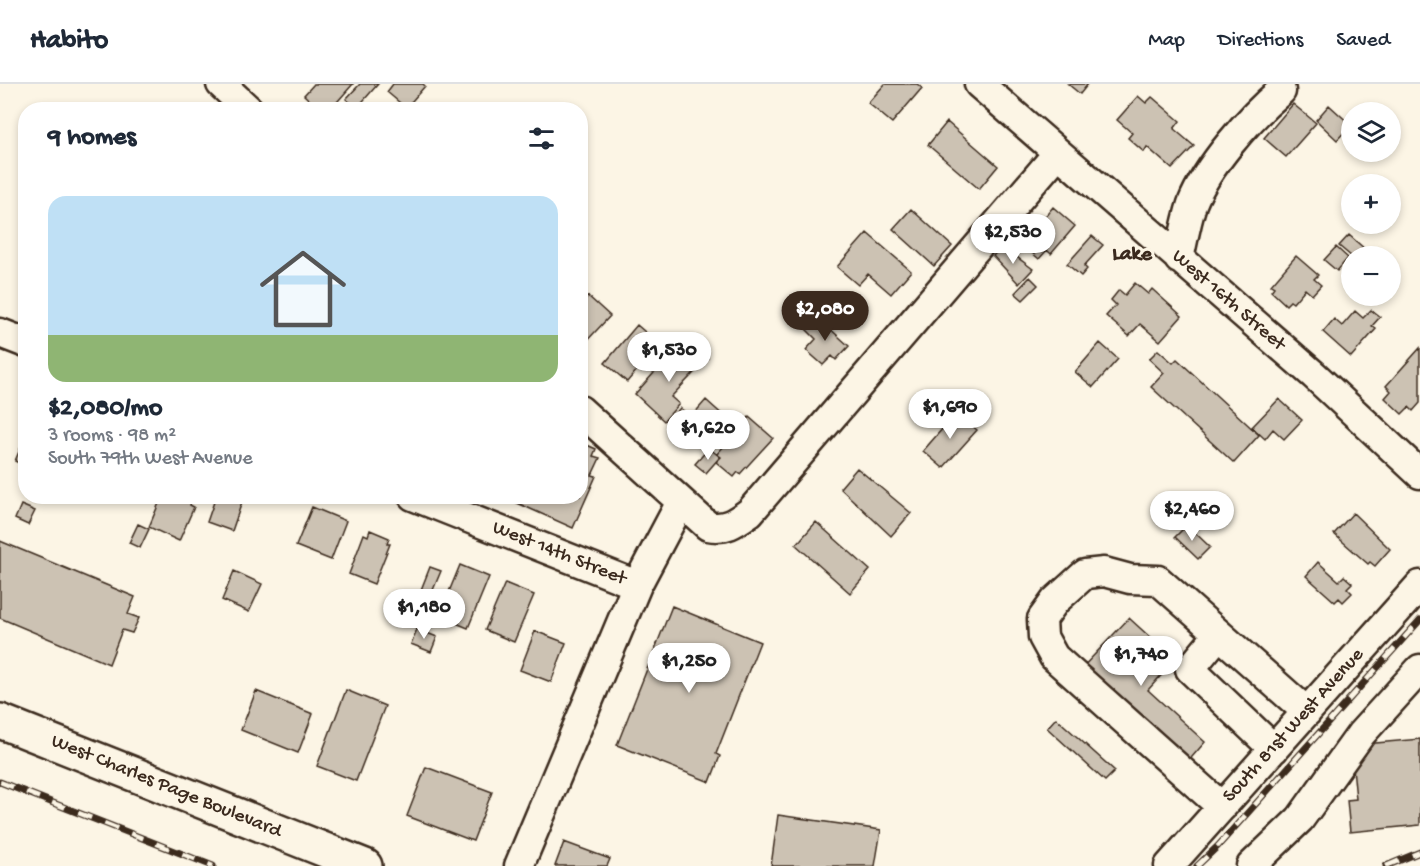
<!DOCTYPE html>
<meta charset="utf-8">
<style>
body{margin:0;font-family:"Gochi Hand",sans-serif;background:#f2f2f3;color:#1f2937;height:100vh;display:flex;flex-direction:column;font-size:22px;white-space:nowrap}
*{box-sizing:border-box;margin:0}
p{font-size:20px;color:#747a83}
.icon{flex:none;width:33px;height:33px;fill:none;stroke:currentColor;stroke-width:2;stroke-linecap:round;stroke-linejoin:round}
.map{position:relative;flex:1;overflow:hidden}
.drawer{position:absolute;left:18px;top:18px;width:570px;height:402px;display:flex;flex-direction:column;background:#fff;border-radius:24px;box-shadow:0 3px 9px #0003}
.drawer>*{flex:none}
.buttons{position:absolute;left:1341px;top:18px;display:grid;gap:12px}
.buttons a{display:grid;place-items:center;width:60px;height:60px;border-radius:50%;background:#fff;box-shadow:0 3px 9px #0003;font-size:30px}
.price{position:absolute;translate:-50% -51px;padding:0 14px;border-radius:21px;background:#fff;color:#222;font-size:20px;line-height:39px;filter:drop-shadow(0 2px 3px #0008)}
.price::after{content:'';position:absolute;left:50%;top:36px;width:18px;height:14px;margin-left:-9px;background:inherit;clip-path:polygon(0 0,100% 0,50% 100%)}
.price.active{background:#3b2a1e;color:#fff}
ul{padding:0;list-style:none}
li{display:grid;align-content:center;gap:12px;height:318px;padding:0 30px}
li+li{border-top:2px solid #e0e1e3}
li span{display:grid;place-items:center;height:186px;border-radius:18px;color:#555}
li>.icon{margin-inline-start:auto}
span .icon{width:108px;height:108px;fill:#fffc;stroke-width:1}
li b{font-size:26px}
h2{display:flex;justify-content:space-between;align-items:center;height:72px;padding:0 30px;font-size:26px}
header{display:flex;align-items:center;gap:36px;box-sizing:border-box;height:84px;padding:0 30px;background:#fff;border-bottom:2px solid #e0e1e3}
header strong{font-size:28px}
nav{display:flex;gap:33px;margin-inline-start:auto;font-size:21px}
.map>svg:first-child{display:block}
.building{fill:#ccc2b3;stroke:#3b2a1e;stroke-width:1.5}
.lines{fill:none;stroke-linecap:round;stroke-linejoin:round}
.minor-casing{stroke:#3b2a1e;stroke-width:33}
.major-casing{stroke:#3b2a1e;stroke-width:38}
.minor{stroke:#fcf5e5;stroke-width:28}
.major{stroke:#fcf5e5;stroke-width:33}
.rail-casing{stroke:#3b2a1e;stroke-width:7}
.rail{stroke:#fcf5e5;stroke-width:4.5;stroke-dasharray:14;stroke-linecap:butt}
.labels{text-anchor:middle;dominant-baseline:central;stroke-width:6;stroke-linejoin:round;paint-order:stroke}
.street-label{font-size:20px;fill:#3b2a1e;stroke:#fcf5e5}
.neighbourhood-label{font-size:21px;font-weight:bold;fill:#3b2a1e;stroke:#fcf5e5}
</style>
<header>
<strong>Habito</strong>
<nav><a>Map</a><a>Directions</a><a>Saved</a></nav>
</header>
<div class="map">
<svg width="1420" height="782" viewBox="0 0 1420 782">
<rect width="100%" height="100%" fill="#fcf5e5"/>
<filter id="ink" filterUnits="userSpaceOnUse"><feTurbulence type="fractalNoise" baseFrequency=".0167" numOctaves="2"/><feDisplacementMap in="SourceGraphic" scale="12" xChannelSelector="R" yChannelSelector="G"/><feConvolveMatrix kernelMatrix="1 2 1 2 8 2 1 2 1" color-interpolation-filters="sRGB"/></filter>
<g filter="url(#ink)">
<path class="building" d="M314,0h39l-23,26h-10l-16,-15z
M360,0h18l-21,24 -11,-9z
M393,0h30l2,2 -19,22 -19,-16z
M885,0h32l5,4 -30,35 -24,-20z
M1068,0h20l-8,10z
M1138,12l8,7 6,-6 28,24 -6,8 20,17 -22,23 -25,-22 -3,5 -16,-14 4,-5 -15,-13z
M1293,20l23,19 -30,34 -22,-19z
M1329,21l22,20 -14,15 -21,-20z
M947,38l51,44 -19,23 -51,-44z
M1053,123l22,19 -24,28 -4,-4 -8,9 -17,-15z
M911,125l41,37 -18,20 -41,-37z
M867,149l44,38 -20,23 -23,-20 -10,11 -21,-18z
M1349,151l17,15 -6,6 -8,1 -13,-11z
M1092,152l11,9 -19,21 3,3 -6,7 -14,-12z
M1002,162l31,23 -14,15 -26,-28z
M1336,163l12,11 -11,13 -13,-11z
M1296,172l22,19 -4,4 7,6 -9,10 -7,-6 -12,14 -3,-2 -4,4 -15,-14 3,-4 -3,-2z
M1030,193l8,8 -15,15 -8,-7z
M1135,199l13,11 4,-5 30,27 -22,25 -20,-17 -11,12 -23,-20 10,-11 -5,-5 8,-10 6,5z
M588,212l22,20 -29,31 -1,-42z
M1371,226l9,7 -8,9 4,3 -25,28 -28,-25 11,-13 8,7 13,-15 8,7z
M816,232l33,30 -13,14 -4,-4 -9,9 -17,-15 10,-11 -11,-11z
M637,241l22,19 -32,38 -22,-19z
M1100,259l18,16 -25,28 -18,-15z
M697,263l11,11 -37,39 8,7 -15,17 -29,-27 37,-41 10,10z
M1420,264v55l-7,8 -4,-4 -7,7 -17,-16 6,-7 -5,-5z
M1158,266l15,13 4,-4 82,76 -25,28 -83,-76 13,-14 -15,-14z
M1279,315l23,21 -18,19 -11,-10 -8,10 -13,-12z
M706,316l20,18 -27,28 -17,-15 5,-4 -3,-2z
M680,324l10,8 -11,12 -10,-8z
M957,328l20,18 -34,38 -20,-17z
M749,333l24,21 -33,36 -2,-2 -4,5 -18,-15 5,-5 -4,-3z
M26,351v31l-11,-5z
M580,358l16,7 -3,7 7,2 -8,17 4,1 -23,52 -58,-26 2,-6h63z
M709,364l11,9 -14,16 -11,-9z
M857,384l54,45 -20,23 -51,-48z
M162,412h31l-3,9 4,2 -15,34 -30,-14z
M216,412h28l-12,35 -25,-9z
M21,421l14,6 -7,14 -13,-6z
M312,423l34,14 -15,39 -35,-14z
M1353,429l37,36 -15,17 -5,-4 -2,2 -34,-30z
M816,438l54,48 -20,23 -54,-48z
M138,440l11,5 -9,19 -11,-5z
M1187,441l23,22 -12,12 -23,-22z
M370,446l19,8 -2,6h3l-16,40 -25,-10 15,-40 4,2z
M0,457l135,56 -7,17 11,4 -7,15 -10,-3 -13,34 -109,-46z
M1318,478l21,19 5,-5 8,7 -5,5 5,5 -9,9 -4,-4 -4,4 -29,-26z
M460,481l29,12 -21,51 -29,-12z
M430,483l11,4 -16,38 -10,-4z
M234,487l28,13 -13,28 -27,-12z
M505,499l29,12 -20,47 -29,-12z
M672,522l88,36 -44,112 4,2 -10,26 -93,-37z
M1129,534l46,42 -27,30 57,52 -20,23 -104,-96z
M417,545l20,8 -6,15 -20,-8z
M535,547l31,12 -15,39 -31,-12z
M346,606l39,16 -29,75 -39,-15z
M256,607l57,23 -15,39 -57,-23z
M1056,634l59,53 -10,10 -58,-53z
M1420,655v86l-70,7 -3,-32 9,-1 -4,-42 13,-2v-11z
M426,683l66,25 -19,49 -66,-25z
M778,731l103,15 -6,36h-104z
M564,758l46,17 -3,7h-52z"/>
<g class="lines">
<defs>
<path id="minor" d="M221,0l28,26
M979,0l335,291 106,99
M1179,175c4,-18 7,-37 13,-55 15,-38 58,-87 89,-113
M0,249l26,10
M580,326l128,116c18,4 28,-4 42,-14l307,-358
M413,412l224,89
M1219,550l-29,35 84,80
M1222,723l-168,-150 -11,-20 -1,-18 13,-18 30,-27 19,-2 26,7 28,1 149,132
M519,782l118,-281 44,-83
M1169,782l251,-281
M1251,782l49,-47 61,-85 59,-65"/>
<path id="major" d="M0,637l365,145"/>
</defs>
<use href="#minor" class="minor-casing"/>
<use href="#major" class="major-casing"/>
<use href="#minor" class="minor"/>
<use href="#major" class="major"/>
<defs>
<path id="rail" d="M0,698l213,84
M1197,782l21,-20 202,-226
M1386,782l34,-14"/>
</defs>
<use href="#rail" class="rail-casing"/>
<use href="#rail" class="rail"/>
</g>
</g>
<g class="labels">
<g class="street-label">
<text transform="translate(1228 217) rotate(41)">West 16th Street</text>
<text transform="translate(559 470) rotate(22)">West 14th Street</text>
<text transform="translate(1294 642) rotate(-48)">South 81st West Avenue</text>
<text transform="translate(166 703) rotate(22)">West Charles Page Boulevard</text>
</g>
<g class="neighbourhood-label">
<text x="1132" y="171">Lake</text>
</g>
</g>
</svg>
<div class="buttons">
<a><svg class="icon" aria-label="layers" viewBox="0 0 24 24"><path d="M12 4l9 5-9 5-9-5zM3 14l9 5 9-5"/></svg></a>
<a>+</a>
<a>−</a>
</div>
<b class="price" style="left:1013px;top:181px">$2,530</b>
<b class="price active" style="left:825px;top:258px">$2,080</b>
<b class="price" style="left:669px;top:299px">$1,530</b>
<b class="price" style="left:950px;top:356px">$1,690</b>
<b class="price" style="left:708px;top:377px">$1,620</b>
<b class="price" style="left:1192px;top:458px">$2,460</b>
<b class="price" style="left:424px;top:556px">$1,180</b>
<b class="price" style="left:1141px;top:603px">$1,740</b>
<b class="price" style="left:689px;top:610px">$1,250</b>
<section class="drawer">
<h2>9 homes<svg class="icon" aria-label="filters" viewBox="0 0 24 24"><path d="M4 7h16M4 17h16"/><circle cx="9" cy="7" r="2"/><circle cx="15" cy="17" r="2"/></svg></h2>
<ul>
<li><span style="background:linear-gradient(#bfe0f5 75%,#8fb573 0)"><svg class="icon" aria-label="home" viewBox="0 0 24 24"><path d="M3 11l9-7 9 7M6 9v11h12V9"/></svg></span><div><b>$2,080/mo</b><p>3 rooms · 98 m²</p><p>South 79th West Avenue</p></div></li>
</ul>
</section>
</div>
